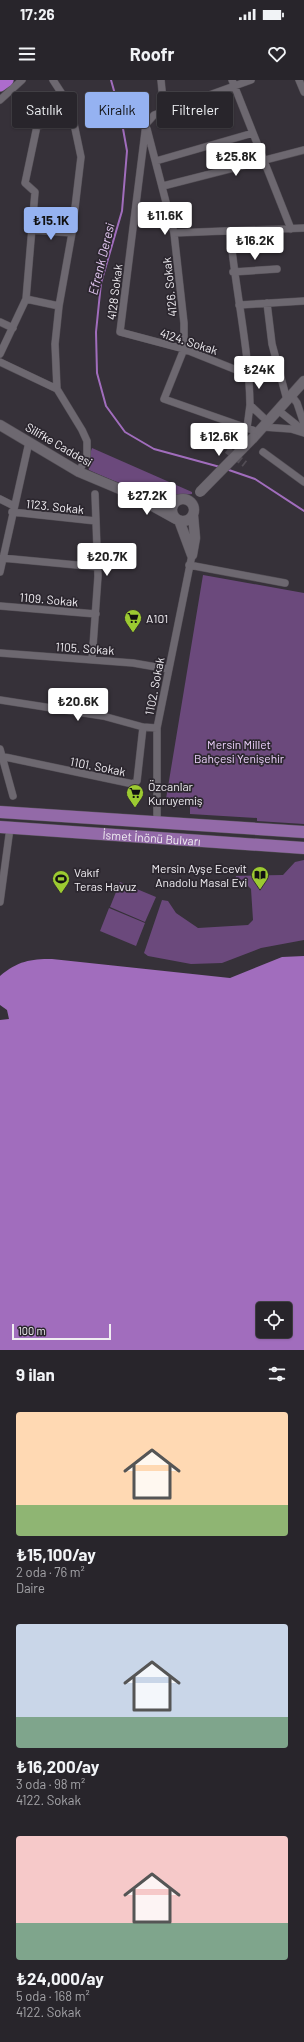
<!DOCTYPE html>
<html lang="tr">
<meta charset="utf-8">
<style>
body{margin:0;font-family:Barlow,sans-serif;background:#343137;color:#f1f3f6;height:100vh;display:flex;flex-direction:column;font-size:15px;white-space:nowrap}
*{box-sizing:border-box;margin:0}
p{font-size:13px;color:#a5a5a9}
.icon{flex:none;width:22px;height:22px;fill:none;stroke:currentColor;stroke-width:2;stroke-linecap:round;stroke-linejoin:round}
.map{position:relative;height:1270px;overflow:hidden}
.side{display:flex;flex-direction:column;background:#28252b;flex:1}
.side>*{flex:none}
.hud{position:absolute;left:12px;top:12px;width:280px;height:36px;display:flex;gap:8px}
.buttons{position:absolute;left:256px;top:1222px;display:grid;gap:8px}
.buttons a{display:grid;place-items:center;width:36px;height:36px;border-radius:4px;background:#28252b;box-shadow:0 1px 3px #0004,0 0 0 1px #444247;font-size:20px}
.scale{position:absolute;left:12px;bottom:10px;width:99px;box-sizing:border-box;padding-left:4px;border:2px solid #f0edf2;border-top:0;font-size:11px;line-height:14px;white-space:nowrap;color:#f0edf2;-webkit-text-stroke:3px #2c272f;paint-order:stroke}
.price{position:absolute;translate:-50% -34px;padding:0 9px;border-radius:4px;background:#fff;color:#222;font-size:13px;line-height:26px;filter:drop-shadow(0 1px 2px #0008)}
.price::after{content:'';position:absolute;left:50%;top:24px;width:12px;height:9px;margin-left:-6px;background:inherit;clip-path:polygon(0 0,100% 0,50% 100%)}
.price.active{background:#95b2f1;color:#111}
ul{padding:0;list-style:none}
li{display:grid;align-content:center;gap:8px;height:212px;padding:0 16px}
li span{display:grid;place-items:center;height:124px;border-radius:4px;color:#555}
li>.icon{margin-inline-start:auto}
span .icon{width:72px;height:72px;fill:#fffc;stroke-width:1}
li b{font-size:17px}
h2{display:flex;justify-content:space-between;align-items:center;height:48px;padding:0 16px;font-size:17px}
.tag{padding:0 14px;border-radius:4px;background:#28252b;box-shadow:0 1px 3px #0004,0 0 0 1px #444247;font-size:14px;line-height:36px}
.tag.active{background:#95b2f1;color:#111}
.status{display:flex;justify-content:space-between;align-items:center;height:28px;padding:0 20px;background:#28252b;direction:ltr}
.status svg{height:11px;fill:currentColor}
header{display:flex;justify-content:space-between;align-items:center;height:52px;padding:0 16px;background:#28252b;font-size:18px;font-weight:700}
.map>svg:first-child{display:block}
.green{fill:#6b497c}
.water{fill:#a16dbd;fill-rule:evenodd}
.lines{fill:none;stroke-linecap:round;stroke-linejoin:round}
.stream{stroke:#a16dbd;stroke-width:2}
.street-tunnel{stroke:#524d55;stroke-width:7;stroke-dasharray:7 3.5;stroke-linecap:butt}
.street-casing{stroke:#555057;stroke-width:8}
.secondary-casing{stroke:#555057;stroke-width:11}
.primary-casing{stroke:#555057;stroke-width:13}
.highway-casing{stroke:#555057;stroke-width:14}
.street{stroke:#6d6870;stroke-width:7}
.secondary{stroke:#6d6870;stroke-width:10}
.primary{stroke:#936aa8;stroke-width:12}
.highway{stroke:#ad6ccd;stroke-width:13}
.secondary-bridge-casing{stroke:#555057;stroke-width:11;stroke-linecap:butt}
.secondary-bridge{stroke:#6d6870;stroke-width:10}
.labels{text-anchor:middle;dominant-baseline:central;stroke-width:3.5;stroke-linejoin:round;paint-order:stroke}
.street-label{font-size:12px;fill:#f0edf2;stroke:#2c272f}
.poi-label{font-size:12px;fill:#f0edf2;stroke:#2c272f;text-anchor:start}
.park-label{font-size:12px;fill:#ebd0fa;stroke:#2c272f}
.water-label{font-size:13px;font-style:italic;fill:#e2c7f1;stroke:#2c272f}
</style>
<div class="status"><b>17:26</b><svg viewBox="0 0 49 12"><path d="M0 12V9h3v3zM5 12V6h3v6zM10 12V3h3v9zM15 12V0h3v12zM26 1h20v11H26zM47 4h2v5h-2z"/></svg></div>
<header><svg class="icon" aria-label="menu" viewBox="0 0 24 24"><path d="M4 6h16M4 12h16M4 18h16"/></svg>Roofr<svg class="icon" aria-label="heart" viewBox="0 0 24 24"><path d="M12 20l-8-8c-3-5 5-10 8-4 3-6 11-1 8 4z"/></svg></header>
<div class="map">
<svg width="304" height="1270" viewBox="0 0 304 1270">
<rect width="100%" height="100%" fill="#363139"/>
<path class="green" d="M92,368l100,44v2c-33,5 -73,-10 -103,-24l-2,-7z
M203,495l101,18v231l-47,-3v-3l-67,-4v-8l-25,-1z
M304,780v80l-43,8 -39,15 -31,1 -43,-8 -4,-3 18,-53 6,1 8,12 22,15 50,-3 5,-5 -2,-31 -4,-4 -10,-2 -2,-3 1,-4 47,-1 12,-13z
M120,802l36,15 -11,25 -35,-15z
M109,828l36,15 -9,23 -36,-15z"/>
<path class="water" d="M304,876v394h-304v-330l9,-1 -2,-9 -7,-5v-29c18,-15 30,-17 52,-17l178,19 52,-21zM263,1229h22v22h-22z"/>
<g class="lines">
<path class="stream" d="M111,0l9,32 7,39 -5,60 -21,72 -5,49 1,41 9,33 19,26 29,17 66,18
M226,389l29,10 49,32"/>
<path class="street-tunnel" d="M227,370l18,14"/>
<defs>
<path id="street" d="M53,0l13,20 7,19 8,38 -9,76 -13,73 -4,38 2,45 25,41 5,11v14l-8,17
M161,0l3,31
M232,0l59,149
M299,0l5,12
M0,20l22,-20
M147,49l27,104 10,90v26l-20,50 94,33
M156,81l97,-28
M163,106l141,-36
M32,150l40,3
M230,151c5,58 19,116 20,174
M174,153l130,-5
M233,192l44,-3
M26,219l33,7
M267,223l5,41 15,56
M239,225l65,-4
M0,242l13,6
M0,274l26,-55 9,-107 -10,-9 12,-57 36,-7
M0,282l57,27
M249,295l-65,-26 -64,-17 26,-208 8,-9 97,-35
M291,315l6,8 7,21
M278,330l26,21
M263,347l28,2 13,4
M247,348l3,-23 18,17
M263,372l41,30
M0,419l14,7
M12,432l84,9
M2,478l96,9
M189,485l96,18
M0,492l29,-130
M0,526l96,8
M0,573l133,10 35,6
M92,580l6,-84 -3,-82
M0,620l103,16 40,11 14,1
M0,669l13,47
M0,676l133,28 4,-3 6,-54
M157,743v-95l35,-173
M0,822l10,-74"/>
<path id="secondary" d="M0,345l79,47 50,21 47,26
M253,358l51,-57
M139,415l40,5
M172 430a11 11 0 1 1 22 0a11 11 0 1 1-22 0Z
M179,440l13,35
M192,475l3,-17 -2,-23"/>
<g id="primary">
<path d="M0,732l304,20"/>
<path id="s1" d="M0,747l304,21"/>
</g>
<path id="highway" d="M0,5l7,-5"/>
</defs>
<use href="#street" class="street-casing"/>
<use href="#secondary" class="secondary-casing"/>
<use href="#primary" class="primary-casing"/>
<use href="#highway" class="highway-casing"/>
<use href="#street" class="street"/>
<use href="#secondary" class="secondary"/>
<use href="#primary" class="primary"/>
<use href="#highway" class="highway"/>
<defs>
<path id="secondary-bridge" d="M200,412l53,-54"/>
</defs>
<use href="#secondary-bridge" class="secondary-bridge-casing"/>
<use href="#secondary-bridge" class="secondary-bridge"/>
</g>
<defs>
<symbol id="supermarket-pin" viewBox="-11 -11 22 30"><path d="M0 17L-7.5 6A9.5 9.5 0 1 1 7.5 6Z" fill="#9cca31" stroke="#2c272f"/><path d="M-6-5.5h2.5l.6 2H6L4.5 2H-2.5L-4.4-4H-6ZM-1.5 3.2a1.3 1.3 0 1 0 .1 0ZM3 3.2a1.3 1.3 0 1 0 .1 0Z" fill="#111"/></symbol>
<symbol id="library-pin" viewBox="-11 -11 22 30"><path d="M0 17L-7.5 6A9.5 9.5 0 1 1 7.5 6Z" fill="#9cca31" stroke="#2c272f"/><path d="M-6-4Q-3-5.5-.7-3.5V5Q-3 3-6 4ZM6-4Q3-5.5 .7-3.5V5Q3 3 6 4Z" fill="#111"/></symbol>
<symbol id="stadium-pin" viewBox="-11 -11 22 30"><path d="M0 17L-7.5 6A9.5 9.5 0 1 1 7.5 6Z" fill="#9cca31" stroke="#2c272f"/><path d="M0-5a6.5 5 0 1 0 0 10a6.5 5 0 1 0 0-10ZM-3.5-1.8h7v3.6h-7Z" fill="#111"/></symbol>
</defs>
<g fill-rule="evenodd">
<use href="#supermarket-pin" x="123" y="528" width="20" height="27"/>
<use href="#supermarket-pin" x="125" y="703" width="20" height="27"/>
<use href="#library-pin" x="250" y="785" width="20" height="27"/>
<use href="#stadium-pin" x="51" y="789" width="20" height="27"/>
</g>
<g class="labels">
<g class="street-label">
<text transform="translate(169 207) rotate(-96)">4126. Sokak</text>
<text transform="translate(114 212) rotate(-83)">4128 Sokak</text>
<text transform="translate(189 261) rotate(18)">4124. Sokak</text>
<text transform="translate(59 364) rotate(30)">Silifke Caddesi</text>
<text transform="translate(55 426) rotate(6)">1123. Sokak</text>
<text transform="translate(49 519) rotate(5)">1109. Sokak</text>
<text transform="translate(85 568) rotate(4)">1105. Sokak</text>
<text transform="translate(154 606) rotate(-79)">1102. Sokak</text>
<text transform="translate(98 686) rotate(11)">1101. Sokak</text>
<text stroke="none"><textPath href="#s1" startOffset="152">İsmet İnönü Bulvarı</textPath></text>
</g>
<g class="poi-label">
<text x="146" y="538">A101</text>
<text x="148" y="706">Özcanlar<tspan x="148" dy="14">Kuruyemiş</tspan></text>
<text x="247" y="788" text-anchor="end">Mersin Ayşe Ecevit<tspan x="247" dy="14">Anadolu Masal Evi</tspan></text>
<text x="74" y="792">Vakıf<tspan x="74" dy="14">Teras Havuz</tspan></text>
</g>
<g class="park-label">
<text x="239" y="664">Mersin Millet<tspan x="239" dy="14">Bahçesi Yenişehir</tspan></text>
</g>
<g class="water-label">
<text transform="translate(101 179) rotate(-76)">Efrenk Deresi</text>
</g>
</g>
</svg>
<div class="buttons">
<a><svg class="icon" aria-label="locate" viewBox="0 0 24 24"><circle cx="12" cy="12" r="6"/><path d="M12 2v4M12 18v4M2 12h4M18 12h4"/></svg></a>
</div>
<div class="scale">100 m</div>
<b class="price" style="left:236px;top:97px">₺25.8K</b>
<b class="price" style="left:165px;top:156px">₺11.6K</b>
<b class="price active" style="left:51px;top:161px">₺15.1K</b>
<b class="price" style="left:255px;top:181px">₺16.2K</b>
<b class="price" style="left:259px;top:310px">₺24K</b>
<b class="price" style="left:219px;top:377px">₺12.6K</b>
<b class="price" style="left:147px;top:436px">₺27.2K</b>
<b class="price" style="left:107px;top:497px">₺20.7K</b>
<b class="price" style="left:78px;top:642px">₺20.6K</b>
<div class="hud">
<a class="tag">Satılık</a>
<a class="tag active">Kiralık</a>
<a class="tag">Filtreler</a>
</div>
</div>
<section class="side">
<h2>9 ilan<svg class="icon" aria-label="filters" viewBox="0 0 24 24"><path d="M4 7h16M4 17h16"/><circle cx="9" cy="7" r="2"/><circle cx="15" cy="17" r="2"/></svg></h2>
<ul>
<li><span style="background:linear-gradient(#ffd9b3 75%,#8fb573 0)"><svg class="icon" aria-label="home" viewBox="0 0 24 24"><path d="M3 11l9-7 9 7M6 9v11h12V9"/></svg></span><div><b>₺15,100/ay</b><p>2 oda · 76 m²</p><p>Daire</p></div></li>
<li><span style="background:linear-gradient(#c9d6e8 75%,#7fa58c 0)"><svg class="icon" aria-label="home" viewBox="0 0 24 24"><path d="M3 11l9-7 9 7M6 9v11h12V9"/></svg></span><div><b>₺16,200/ay</b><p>3 oda · 98 m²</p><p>4122. Sokak</p></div></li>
<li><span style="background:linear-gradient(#f6c9c9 70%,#7fa58c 0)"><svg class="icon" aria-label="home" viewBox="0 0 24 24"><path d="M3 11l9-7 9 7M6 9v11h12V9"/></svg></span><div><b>₺24,000/ay</b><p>5 oda · 168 m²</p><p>4122. Sokak</p></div></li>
</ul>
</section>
